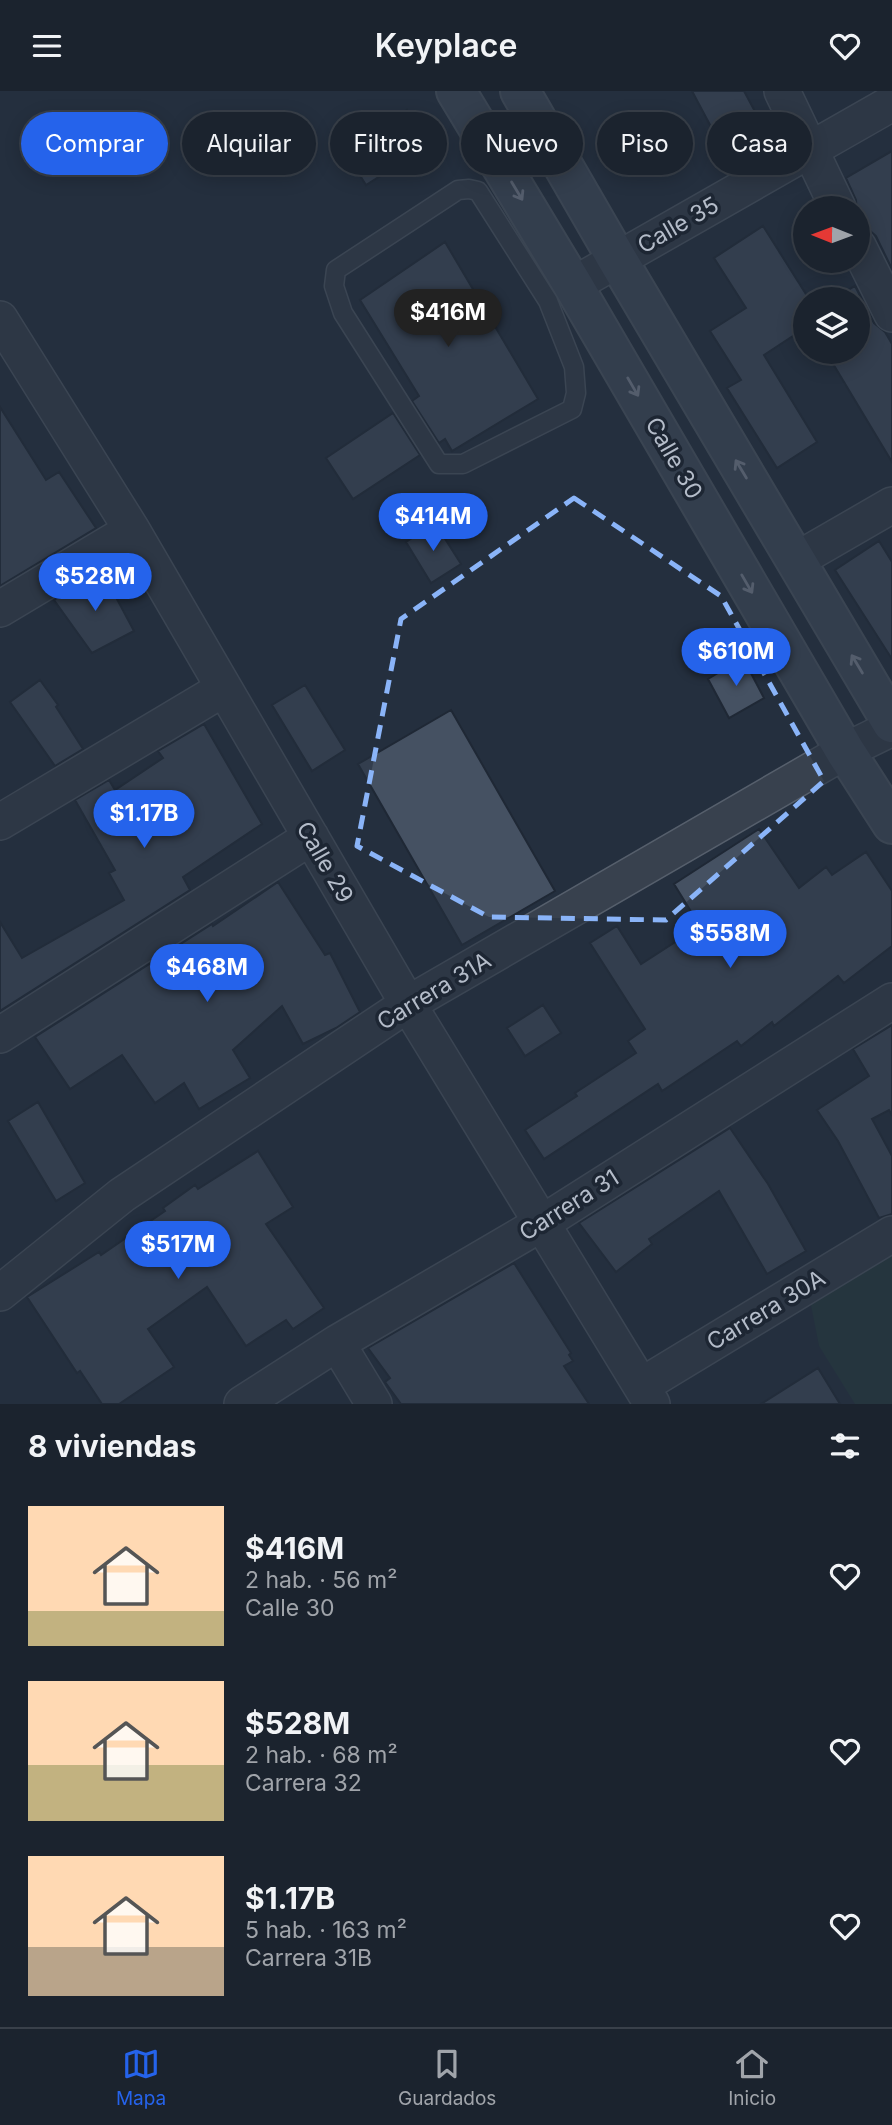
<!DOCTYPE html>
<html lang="es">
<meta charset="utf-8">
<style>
body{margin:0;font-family:Inter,sans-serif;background:#242b36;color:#f1f3f6;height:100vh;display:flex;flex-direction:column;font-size:26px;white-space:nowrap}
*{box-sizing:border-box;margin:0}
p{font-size:23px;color:#a0a4aa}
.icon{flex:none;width:38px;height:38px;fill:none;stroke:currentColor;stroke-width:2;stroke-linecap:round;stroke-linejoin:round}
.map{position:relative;height:1313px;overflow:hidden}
.drawer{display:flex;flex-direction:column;background:#1b232e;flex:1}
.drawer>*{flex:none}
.hud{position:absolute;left:21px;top:21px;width:850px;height:63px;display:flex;gap:14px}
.needle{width:46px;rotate:271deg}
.controls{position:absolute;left:793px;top:105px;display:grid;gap:14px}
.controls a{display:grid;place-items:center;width:77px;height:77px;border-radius:50%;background:#1b232e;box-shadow:0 4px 18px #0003,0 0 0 2px #39404a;font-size:35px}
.price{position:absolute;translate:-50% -60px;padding:0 16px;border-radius:24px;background:#2563eb;color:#fff;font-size:23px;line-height:46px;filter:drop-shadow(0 2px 4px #0008)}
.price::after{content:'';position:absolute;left:50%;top:42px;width:21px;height:16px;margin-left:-10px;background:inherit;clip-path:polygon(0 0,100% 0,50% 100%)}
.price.current{background:#222;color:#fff}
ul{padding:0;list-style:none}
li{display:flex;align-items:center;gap:21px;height:175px;padding:0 28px}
li span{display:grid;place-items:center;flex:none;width:196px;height:140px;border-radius:0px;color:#555}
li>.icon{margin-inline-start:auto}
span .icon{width:84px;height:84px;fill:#fffc;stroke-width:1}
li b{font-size:30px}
h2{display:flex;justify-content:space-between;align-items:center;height:84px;padding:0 28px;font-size:30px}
.tag{padding:0 24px;border-radius:32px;background:#1b232e;box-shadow:0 4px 18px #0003,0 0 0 2px #39404a;font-size:24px;line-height:63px}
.tag.current{background:#2563eb;color:#fff}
header{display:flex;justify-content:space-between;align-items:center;height:91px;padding:0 28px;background:#1b232e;font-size:32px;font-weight:600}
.tabs{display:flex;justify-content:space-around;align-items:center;height:98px;border-top:2px solid #39404a;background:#1b232e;font-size:19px;color:#a0a4aa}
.tabs a{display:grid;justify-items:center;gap:4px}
.tabs .current{color:#2563eb}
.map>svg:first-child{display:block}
.green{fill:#263c3f}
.building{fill:#455162;stroke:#1f2835;stroke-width:2}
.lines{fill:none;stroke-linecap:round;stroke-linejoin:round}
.lane-casing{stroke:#565f6c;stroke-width:21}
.street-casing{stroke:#565f6c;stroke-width:38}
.secondary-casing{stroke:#565f6c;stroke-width:42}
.lane{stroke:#38414e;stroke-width:18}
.street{stroke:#38414e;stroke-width:35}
.secondary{stroke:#465061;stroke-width:38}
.oneway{stroke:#8e96a5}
.marked{fill:none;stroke:#8ab4f8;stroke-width:5;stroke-dasharray:14 9;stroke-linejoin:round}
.labels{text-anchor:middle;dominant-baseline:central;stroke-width:7;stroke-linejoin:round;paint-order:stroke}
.street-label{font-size:23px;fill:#b4bcc9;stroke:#1d2633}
</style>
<header><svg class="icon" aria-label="menu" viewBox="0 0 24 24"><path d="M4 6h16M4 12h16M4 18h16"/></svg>Keyplace<svg class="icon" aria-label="heart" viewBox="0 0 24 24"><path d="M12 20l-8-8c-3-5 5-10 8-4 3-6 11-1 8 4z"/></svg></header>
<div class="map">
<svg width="892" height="1313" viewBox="0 0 892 1313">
<rect width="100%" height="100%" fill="#242f3e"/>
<path class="green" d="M892,1139v174h-37l-36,-58 -13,-66z"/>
<path class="building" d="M692,0h52l30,56 -40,23z
M407,19l22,35 -63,40 -22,-35z
M892,60v118l-16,-33 -8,-7 -10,-3 -2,-26 -10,-22z
M763,135l46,73h-4v29l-41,27 53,87 -40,26 -50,-80 14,-8 -31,-49 36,-23 -32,-50z
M445,151l93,157 -86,52 -7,-12 -6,4 -27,-42 7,-5 -59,-96z
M855,195l19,37 11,9 7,12v118l-66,-110h32v-53h-25z
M0,316l46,73 13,-8 37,56 -96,58z
M393,322l27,42 -67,44 -27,-41z
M435,432l26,41 -30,19 -25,-41z
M879,450l13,21v97l-57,-89z
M102,480l32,60 -42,22 -38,-53z
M743,567l21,40 -35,20 -21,-39z
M40,589l18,25 -2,2 27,42 -28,17 -45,-64z
M305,594l40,65 -33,21 -40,-66z
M451,619l104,181 -93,54 -104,-181z
M204,633l58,100 -79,53 7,13 -190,121v-89l22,36 102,-58 -15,-27 6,-3 -40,-70 34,-20 6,10 48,-32 -5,-7z
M759,738l40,59 27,-21 6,8 34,-23 26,39v55l-48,37 -6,-7 -64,50 -2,-4 -31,24 -4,-5 -75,50 -4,-7 -114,75 -19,-29 52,-34 -2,-3 61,-40 -8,-12 17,-12 -55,-86 27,-17 24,38 59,-38 -26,-42z
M278,791l47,73 5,-2 30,59 -24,16 -33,16 -21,-38 -49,44 17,28 -51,31 -15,-26 -29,20 -33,-48 -52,34 -35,-52 177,-113 1,2z
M543,914l18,28 -36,23 -18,-28z
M892,934v90l-3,-5 -17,9 20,37v58l-13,4 -41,-77 -21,-31 52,-34 -16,-27z
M38,1011l47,81 -29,18 -48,-80z
M730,1037l38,56 38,67 -39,23 -48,-83 -70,48 3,5 -36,28 -37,-49z
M258,1060l35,56 -27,17 58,84 -31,21 -7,-9 -40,26 -39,-59 -59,42 26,38 -55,37h-17l-22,-33 -3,2 -50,-76 72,-45 2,3 64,-44 -2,-3 32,-23 3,4z
M514,1172l57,90 -2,2 4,6 -9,5 25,38h-188l-16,-22 5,-4 -22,-30z
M818,1277l22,36h-79z"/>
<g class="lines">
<defs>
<path id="lane" d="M469,98l9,2 70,110 26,66 2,26 -4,16 -109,55h-24l-96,-151 -9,-27 2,-16 122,-80z"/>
<path id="street" d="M782,0l56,117
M858,155l34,68
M573,194l319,-182
M0,228l132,211 276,474 244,400
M795,470l97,-56
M0,518l132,-79
M0,731l223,-133
M0,944l311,-198
M0,1202l122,-98 286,-191 437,-253 47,-23
M337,1252l37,61
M641,1295l251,-152
M242,1313l95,-61 205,-120 350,-222"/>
<path id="secondary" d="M456,0l117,194 272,466 47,73
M520,0l97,168 275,464"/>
</defs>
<use href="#lane" class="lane-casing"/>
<use href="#street" class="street-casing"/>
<use href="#secondary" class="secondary-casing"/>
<use href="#lane" class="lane"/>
<use href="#street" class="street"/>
<use href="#secondary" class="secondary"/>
</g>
<defs><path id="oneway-shaft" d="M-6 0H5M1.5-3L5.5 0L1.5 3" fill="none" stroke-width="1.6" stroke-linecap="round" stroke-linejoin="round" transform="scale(1.75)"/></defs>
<g class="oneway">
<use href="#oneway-shaft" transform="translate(517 100) rotate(59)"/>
<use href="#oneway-shaft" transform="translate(633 296) rotate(60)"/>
<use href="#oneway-shaft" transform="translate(741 378) rotate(-121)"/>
<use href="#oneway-shaft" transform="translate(747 493) rotate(60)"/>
<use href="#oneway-shaft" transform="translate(857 573) rotate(-121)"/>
</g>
<path d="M0 0H892V1313H0ZM574,407l147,98 103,185 -158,139 -177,-3 -132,-71 44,-227z" fill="#242f3e" fill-opacity=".55" fill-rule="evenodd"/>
<path class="marked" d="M574,407l147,98 103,185 -158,139 -177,-3 -132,-71 44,-227z"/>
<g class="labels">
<g class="street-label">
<text transform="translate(678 134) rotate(-30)">Calle 35</text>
<text transform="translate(674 367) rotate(60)">Calle 30</text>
<text transform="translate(325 771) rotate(60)">Calle 29</text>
<text transform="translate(434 900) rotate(-31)">Carrera 31A</text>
<text transform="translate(569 1114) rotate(-32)">Carrera 31</text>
<text transform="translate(766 1219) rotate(-31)">Carrera 30A</text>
</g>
</g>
</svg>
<div class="controls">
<a><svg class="needle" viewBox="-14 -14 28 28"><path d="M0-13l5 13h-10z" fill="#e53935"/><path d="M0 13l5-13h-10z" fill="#a0a4aa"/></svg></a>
<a><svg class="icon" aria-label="layers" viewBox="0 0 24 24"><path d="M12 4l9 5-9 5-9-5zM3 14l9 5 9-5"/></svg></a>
</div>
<b class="price current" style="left:448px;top:258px">$416M</b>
<b class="price" style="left:433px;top:462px">$414M</b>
<b class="price" style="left:95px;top:522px">$528M</b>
<b class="price" style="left:736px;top:597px">$610M</b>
<b class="price" style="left:144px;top:759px">$1.17B</b>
<b class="price" style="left:730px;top:879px">$558M</b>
<b class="price" style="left:207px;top:913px">$468M</b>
<b class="price" style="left:178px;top:1190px">$517M</b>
<div class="hud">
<a class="tag current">Comprar</a>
<a class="tag">Alquilar</a>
<a class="tag">Filtros</a>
<a class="tag">Nuevo</a>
<a class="tag">Piso</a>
<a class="tag">Casa</a>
</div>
</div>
<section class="drawer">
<h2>8 viviendas<svg class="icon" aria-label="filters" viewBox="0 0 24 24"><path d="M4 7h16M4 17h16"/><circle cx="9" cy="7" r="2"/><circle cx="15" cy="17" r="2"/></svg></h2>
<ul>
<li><span style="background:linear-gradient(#ffd9b3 75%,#c2b280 0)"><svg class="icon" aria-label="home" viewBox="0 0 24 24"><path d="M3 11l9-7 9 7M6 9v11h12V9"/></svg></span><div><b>$416M</b><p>2 hab. · 56 m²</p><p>Calle 30</p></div><svg class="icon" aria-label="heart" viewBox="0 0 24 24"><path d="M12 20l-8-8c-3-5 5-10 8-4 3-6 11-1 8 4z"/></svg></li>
<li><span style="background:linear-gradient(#ffd9b3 60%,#c2b280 0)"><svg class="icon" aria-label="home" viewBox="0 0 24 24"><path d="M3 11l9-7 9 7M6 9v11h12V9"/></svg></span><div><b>$528M</b><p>2 hab. · 68 m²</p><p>Carrera 32</p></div><svg class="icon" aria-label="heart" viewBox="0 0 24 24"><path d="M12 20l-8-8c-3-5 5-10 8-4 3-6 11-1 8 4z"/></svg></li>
<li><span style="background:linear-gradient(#ffd9b3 65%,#b9a48a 0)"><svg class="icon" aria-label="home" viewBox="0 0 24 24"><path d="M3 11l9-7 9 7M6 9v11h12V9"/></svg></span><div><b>$1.17B</b><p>5 hab. · 163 m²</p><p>Carrera 31B</p></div><svg class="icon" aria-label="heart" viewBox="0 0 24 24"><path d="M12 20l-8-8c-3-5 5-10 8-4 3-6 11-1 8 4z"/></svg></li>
</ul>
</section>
<nav class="tabs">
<a class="current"><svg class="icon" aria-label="map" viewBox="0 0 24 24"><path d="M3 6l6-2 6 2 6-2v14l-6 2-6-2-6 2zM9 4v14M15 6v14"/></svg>Mapa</a>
<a><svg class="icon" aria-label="saved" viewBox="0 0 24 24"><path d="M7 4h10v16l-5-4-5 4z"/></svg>Guardados</a>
<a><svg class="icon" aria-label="home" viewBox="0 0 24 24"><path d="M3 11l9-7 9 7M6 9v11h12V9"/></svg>Inicio</a>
</nav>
